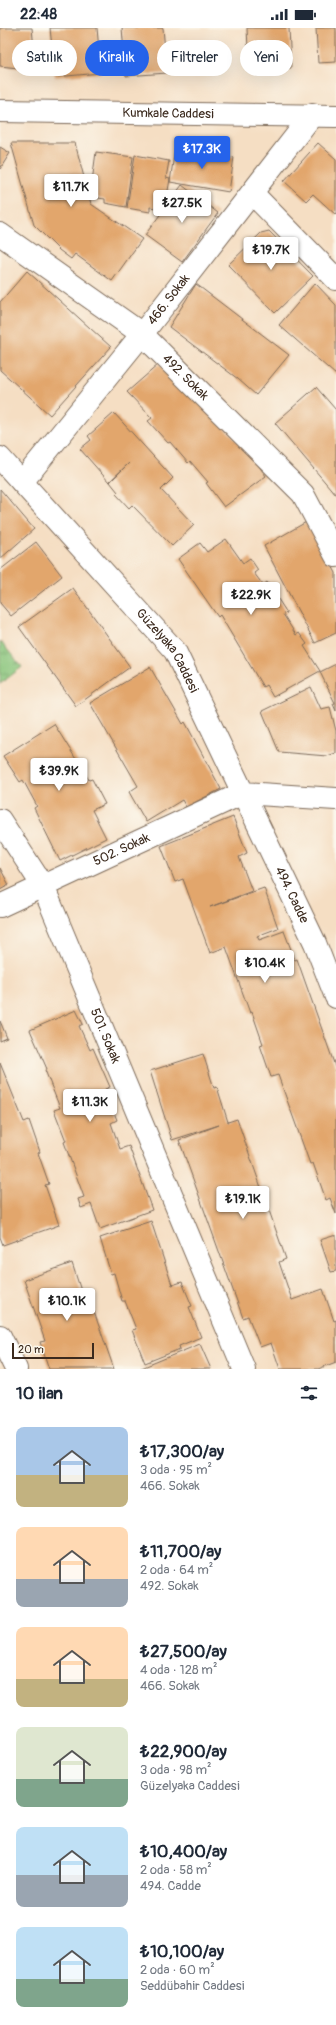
<!DOCTYPE html>
<html lang="tr">
<meta charset="utf-8">
<style>
body{margin:0;font-family:Pangolin,sans-serif;background:#f2f2f3;color:#1f2937;height:100vh;display:flex;flex-direction:column;font-size:15px;white-space:nowrap}
*{box-sizing:border-box;margin:0}
p{font-size:13px;color:#747a83}
.icon{flex:none;width:22px;height:22px;fill:none;stroke:currentColor;stroke-width:2;stroke-linecap:round;stroke-linejoin:round}
.map{position:relative;height:1341px;overflow:hidden}
.sheet{display:flex;flex-direction:column;background:#fff;flex:1}
.sheet>*{flex:none}
.top-card{position:absolute;left:12px;top:12px;width:312px;height:36px;display:flex;gap:8px}
.scale{position:absolute;left:12px;bottom:10px;width:82px;box-sizing:border-box;padding-left:4px;border:2px solid #3b2a1e;border-top:0;font-size:11px;line-height:14px;white-space:nowrap;color:#3b2a1e;-webkit-text-stroke:3px #fbf7ec;paint-order:stroke}
.price{position:absolute;translate:-50% -34px;padding:0 9px;border-radius:4px;background:#fff;color:#222;font-size:13px;line-height:26px;filter:drop-shadow(0 1px 2px #0008)}
.price::after{content:'';position:absolute;left:50%;top:24px;width:12px;height:9px;margin-left:-6px;background:inherit;clip-path:polygon(0 0,100% 0,50% 100%)}
.price.current{background:#2563eb;color:#fff}
ul{padding:0;list-style:none}
li{display:flex;align-items:center;gap:12px;height:100px;padding:0 16px}
li span{display:grid;place-items:center;flex:none;width:112px;height:80px;border-radius:8px;color:#555}
li>.icon{margin-inline-start:auto}
span .icon{width:48px;height:48px;fill:#fffc;stroke-width:1}
li b{font-size:17px}
h2{display:flex;justify-content:space-between;align-items:center;height:48px;padding:0 16px;font-size:17px}
.pill{padding:0 14px;border-radius:18px;background:#fff;box-shadow:0 4px 16px #0002;font-size:14px;line-height:36px}
.pill.current{background:#2563eb;color:#fff}
.status{display:flex;justify-content:space-between;align-items:center;height:28px;padding:0 20px;background:#fff;direction:ltr}
.status svg{height:11px;fill:currentColor}
.map>svg:first-child{display:block}
.park{fill:url(#park-tufts);stroke:#62784c}
.building{fill:#e2a66c}
.lines{fill:none;stroke-linecap:round;stroke-linejoin:round}
.street-casing{stroke:#7c6958;stroke-width:24}
.secondary-casing{stroke:#7c6958;stroke-width:24}
.street{stroke:#fff;stroke-width:22}
.secondary{stroke:#fff;stroke-width:22}
.labels{text-anchor:middle;dominant-baseline:central;stroke-width:3.5;stroke-linejoin:round;paint-order:stroke}
.street-label{font-size:13px;fill:#3b2a1e;stroke:#fbf7ec}
</style>
<div class="status"><b>22:48</b><svg viewBox="0 0 49 12"><path d="M0 12V9h3v3zM5 12V6h3v6zM10 12V3h3v9zM15 12V0h3v12zM26 1h20v11H26zM47 4h2v5h-2z"/></svg></div>
<div class="map">
<svg width="336" height="1341" viewBox="0 0 336 1341">
<defs>
<pattern id="park-tufts" width="24" height="20" patternUnits="userSpaceOnUse"><rect width="24" height="20" fill="#89c57b"/><path d="M3 7l-1-3M5 7V3M7 7l1-3M15 17l-1-3M17 17v-4M19 17l1-3" fill="none" stroke="#71a064"/></pattern>
</defs>
<rect width="100%" height="100%" fill="#fbf7ec"/>
<filter id="ink" filterUnits="userSpaceOnUse"><feTurbulence type="fractalNoise" baseFrequency=".025" numOctaves="2"/><feDisplacementMap in="SourceGraphic" scale="8" xChannelSelector="R" yChannelSelector="G"/><feConvolveMatrix kernelMatrix="1 2 1 2 8 2 1 2 1" color-interpolation-filters="sRGB"/></filter>
<filter id="wash" filterUnits="userSpaceOnUse"><feTurbulence type="fractalNoise" baseFrequency=".012" numOctaves="4" result="noise"/><feDisplacementMap in="SourceGraphic" scale="16" xChannelSelector="R" yChannelSelector="G"/><feGaussianBlur stdDeviation="0.9" result="paint"/><feColorMatrix in="noise" values="0 0 0 0 0 0 0 0 0 0 0 0 0 0 0 0 0 1.4 0 .05"/><feComposite in="paint" operator="in"/></filter>
<g filter="url(#wash)">
<rect width="100%" height="100%" fill="#f5dec3"/>
<path class="park" d="M0,613l22,26 -22,17z"/>
<g id="blocks">
<path class="building" d="M0,0h32l4,42 -36,-4z
M50,0h47l4,45 -46,4z
M122,0h41l4,45 -41,3z
M247,0h42l2,40 -42,2z
M316,0h20v34l-18,1z
M11,115h64l16,61 51,35 -30,42 -37,-27 -4,5 -12,-9 -25,-25z
M318,115l18,16v56l-23,-21 -7,7 -22,-20z
M0,119l10,6 -10,16z
M175,120l59,9 -5,35 -59,-10z
M96,124l37,5 -7,50 -21,-4v-4l-15,-2z
M135,127l34,6 -3,17 4,1 -4,23h-4l-1,7 -11,-2v5l-23,-4z
M182,157l36,28 -36,49 -37,-27z
M269,203l44,45 -38,37 -47,-48 33,-32z
M27,243l84,76 -61,68 -50,-45v-68z
M315,255l21,22v70l-57,-50z
M196,256l93,71 -33,40 -18,-16 -69,-52z
M159,336l89,87 18,25 -42,31 -18,-24 2,-1 -18,-21 -2,2 -18,-21 -2,1 -20,-22 4,-3 -25,-26z
M316,359l20,23v85l-61,-72z
M114,385l59,65 -12,12 33,35 -22,21 -40,-41 -3,3 -13,-14 2,-2 -8,-10 19,-19 -20,19 -29,-33 11,-9 -3,-4z
M0,461l34,40 -34,30z
M308,493l28,52v60l-21,10 -51,-97z
M226,511l17,24 7,-5 8,12 -4,3 9,12 4,-3 20,31 -4,1 13,21 3,-2 8,11 -3,2 16,25 -47,26 -7,-12 -3,2 -43,-72 -2,2 -40,-58 22,-16 7,9z
M36,514l26,34 -51,40 -11,-13v-33z
M73,560l57,79 -54,39 -57,-79z
M336,636v47l-3,-7 2,-1 -15,-31z
M150,639l33,57 2,-2 36,67 -35,18 -4,-7 -36,22 -17,-30 9,-6 -48,-83z
M311,659l10,22 9,-2 6,24v22l-9,3 -48,-4 -17,-41z
M54,696l35,56 3,-1 13,25 -13,6 14,28 -46,23 -26,-53 3,-2 -14,-26 -3,2 -17,-26z
M233,789l14,36 -8,4 13,34 -42,16 54,-19 14,40 -21,8 2,4 25,-9 11,29 2,-1 39,110v145l-6,-16 -4,2 -13,-37 -3,1 -32,-89 -7,2 -11,-32 3,-1 -11,-32 -2,1 -24,-66 -16,6 -27,-74 -8,3 -14,-36z
M0,840l9,17 -9,5z
M76,982l7,14 -4,2 11,24 3,-2 17,39 -5,2 12,31 -6,3 9,26 9,-3 23,64 -52,19 -9,-25 -10,4 -3,-9 6,-2 -20,-55 2,-1 -12,-31 6,-2 -15,-38 2,-1 -17,-39z
M0,993l7,17 -7,3z
M203,1026l11,34 3,-1 11,35 9,-3 49,140 -7,3 13,38 31,-11 11,32 2,-1v42l-18,7h-38l-9,-26 -11,4 -12,-31 -5,2 -64,-178 40,-15 -47,15 -22,-69z
M0,1035l24,59 5,-2 11,32 -2,1 11,31 -4,1 14,40 -56,20 -3,-8z
M151,1193l21,64 10,-3 10,24 -3,1 12,30 -22,9 1,3 -35,14 -13,-33 4,-1 -11,-28h-3l-8,-28 -3,1 -11,-36z
M336,1207v36l-5,1 -11,-32z
M72,1235l10,31 5,-2 27,77h-65l-9,-27 5,-1 -21,-61z
M200,1316l11,25h-72z"/>
</g>
</g>
<g filter="url(#ink)">
<use href="#blocks" fill-opacity="0" stroke="#7c6958" stroke-width="1"/>
<g class="lines">
<defs>
<g id="street">
<path id="s1" d="M0,83l336,5"/>
<path d="M252,165l84,86"/>
<path id="s2" d="M0,206l142,100 161,160 33,62"/>
<path id="s3" d="M0,430l175,193 68,142 93,6"/>
<path id="s4" d="M22,454l120,-148 171,-220"/>
<path id="s5" d="M0,792l43,66 201,483"/>
<path id="s6" d="M0,878l243,-113 72,150 21,54"/>
</g>
<path id="secondary" d="M0,1308l16,33"/>
</defs>
<use href="#street" class="street-casing"/>
<use href="#secondary" class="secondary-casing"/>
<use href="#street" class="street"/>
<use href="#secondary" class="secondary"/>
</g>
</g>
<g class="labels">
<g class="street-label">
<text stroke="none"><textPath href="#s1" startOffset="168">Kumkale Caddesi</textPath></text>
<text stroke="none"><textPath href="#s4" startOffset="234">466. Sokak</textPath></text>
<text stroke="none"><textPath href="#s2" startOffset="235">492. Sokak</textPath></text>
<text stroke="none"><textPath href="#s3" startOffset="256">Güzelyaka Caddesi</textPath></text>
<text stroke="none"><textPath href="#s6" startOffset="134">502. Sokak</textPath></text>
<text stroke="none"><textPath href="#s6" startOffset="381">494. Cadde</textPath></text>
<text stroke="none"><textPath href="#s5" startOffset="241">501. Sokak</textPath></text>
</g>
</g>
</svg>
<div class="scale">20 m</div>
<b class="price current" style="left:202px;top:142px">₺17.3K</b>
<b class="price" style="left:71px;top:180px">₺11.7K</b>
<b class="price" style="left:182px;top:196px">₺27.5K</b>
<b class="price" style="left:271px;top:243px">₺19.7K</b>
<b class="price" style="left:251px;top:588px">₺22.9K</b>
<b class="price" style="left:59px;top:764px">₺39.9K</b>
<b class="price" style="left:265px;top:956px">₺10.4K</b>
<b class="price" style="left:90px;top:1095px">₺11.3K</b>
<b class="price" style="left:243px;top:1192px">₺19.1K</b>
<b class="price" style="left:67px;top:1294px">₺10.1K</b>
<div class="top-card">
<a class="pill">Satılık</a>
<a class="pill current">Kiralık</a>
<a class="pill">Filtreler</a>
<a class="pill">Yeni</a>
</div>
</div>
<section class="sheet">
<h2>10 ilan<svg class="icon" aria-label="filters" viewBox="0 0 24 24"><path d="M4 7h16M4 17h16"/><circle cx="9" cy="7" r="2"/><circle cx="15" cy="17" r="2"/></svg></h2>
<ul>
<li><span style="background:linear-gradient(#a9c7e8 60%,#c2b280 0)"><svg class="icon" aria-label="home" viewBox="0 0 24 24"><path d="M3 11l9-7 9 7M6 9v11h12V9"/></svg></span><div><b>₺17,300/ay</b><p>3 oda · 95 m²</p><p>466. Sokak</p></div></li>
<li><span style="background:linear-gradient(#ffd9b3 65%,#9aa5b1 0)"><svg class="icon" aria-label="home" viewBox="0 0 24 24"><path d="M3 11l9-7 9 7M6 9v11h12V9"/></svg></span><div><b>₺11,700/ay</b><p>2 oda · 64 m²</p><p>492. Sokak</p></div></li>
<li><span style="background:linear-gradient(#ffd9b3 65%,#c2b280 0)"><svg class="icon" aria-label="home" viewBox="0 0 24 24"><path d="M3 11l9-7 9 7M6 9v11h12V9"/></svg></span><div><b>₺27,500/ay</b><p>4 oda · 128 m²</p><p>466. Sokak</p></div></li>
<li><span style="background:linear-gradient(#dfe7d0 65%,#7fa58c 0)"><svg class="icon" aria-label="home" viewBox="0 0 24 24"><path d="M3 11l9-7 9 7M6 9v11h12V9"/></svg></span><div><b>₺22,900/ay</b><p>3 oda · 98 m²</p><p>Güzelyaka Caddesi</p></div></li>
<li><span style="background:linear-gradient(#bfe0f5 60%,#9aa5b1 0)"><svg class="icon" aria-label="home" viewBox="0 0 24 24"><path d="M3 11l9-7 9 7M6 9v11h12V9"/></svg></span><div><b>₺10,400/ay</b><p>2 oda · 58 m²</p><p>494. Cadde</p></div></li>
<li><span style="background:linear-gradient(#bfe0f5 65%,#7fa58c 0)"><svg class="icon" aria-label="home" viewBox="0 0 24 24"><path d="M3 11l9-7 9 7M6 9v11h12V9"/></svg></span><div><b>₺10,100/ay</b><p>2 oda · 60 m²</p><p>Seddübahir Caddesi</p></div></li>
</ul>
</section>
